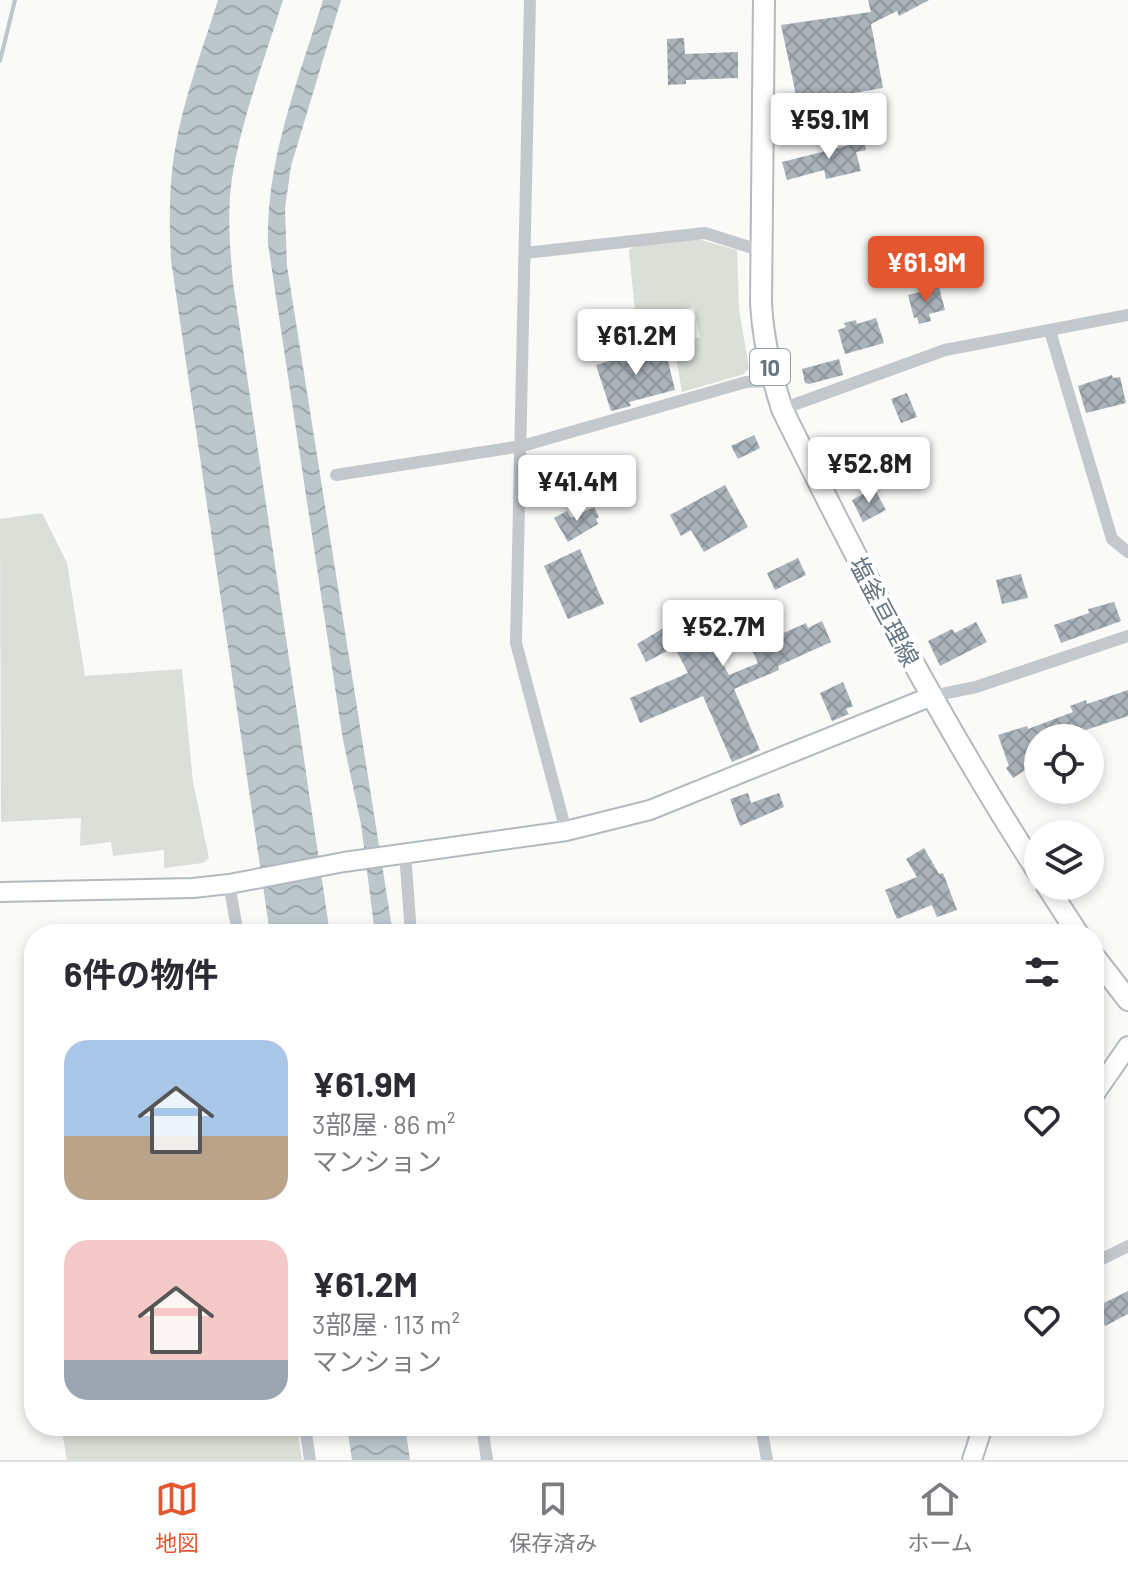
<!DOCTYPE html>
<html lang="ja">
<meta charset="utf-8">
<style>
body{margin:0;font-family:Barlow,"Noto Sans JP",sans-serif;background:#f7f7f7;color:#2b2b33;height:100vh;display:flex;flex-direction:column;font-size:30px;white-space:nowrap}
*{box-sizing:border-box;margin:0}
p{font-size:26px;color:#7c7c81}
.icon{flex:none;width:44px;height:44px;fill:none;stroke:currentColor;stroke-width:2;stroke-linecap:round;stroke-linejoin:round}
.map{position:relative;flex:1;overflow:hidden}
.sheet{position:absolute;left:24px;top:924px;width:1080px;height:512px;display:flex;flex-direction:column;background:#fff;border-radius:32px;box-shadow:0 4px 12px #0003}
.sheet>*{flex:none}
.fabs{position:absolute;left:1024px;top:724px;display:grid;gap:16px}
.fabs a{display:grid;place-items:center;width:80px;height:80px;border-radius:50%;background:#fff;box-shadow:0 4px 12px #0003;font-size:40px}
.price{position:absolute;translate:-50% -68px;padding:0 18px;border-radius:8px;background:#fff;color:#222;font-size:26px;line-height:52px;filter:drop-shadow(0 2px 4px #0008)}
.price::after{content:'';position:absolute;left:50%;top:48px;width:24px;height:18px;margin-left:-12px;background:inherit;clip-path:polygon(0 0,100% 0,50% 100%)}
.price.active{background:#e4572e;color:#fff}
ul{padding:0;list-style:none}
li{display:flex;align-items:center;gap:24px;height:200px;padding:0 40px}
li span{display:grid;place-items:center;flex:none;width:224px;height:160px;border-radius:24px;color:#555}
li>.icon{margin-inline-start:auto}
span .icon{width:96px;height:96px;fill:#fffc;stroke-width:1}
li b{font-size:34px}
h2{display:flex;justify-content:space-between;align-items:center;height:96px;padding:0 40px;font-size:34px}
.menu{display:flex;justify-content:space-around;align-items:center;height:112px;border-top:2px solid #e1e1e2;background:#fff;font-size:22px;color:#7c7c81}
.menu a{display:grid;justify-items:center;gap:4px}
.menu .active{color:#e4572e}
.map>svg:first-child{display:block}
.grass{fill:#dadfd7}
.water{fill:url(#water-waves)}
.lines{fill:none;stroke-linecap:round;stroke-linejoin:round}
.stream{stroke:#bbc7cb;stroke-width:4}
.building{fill:url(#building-cross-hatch);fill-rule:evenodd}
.secondary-casing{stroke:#b3babf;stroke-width:22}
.primary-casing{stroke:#b5babe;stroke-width:24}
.street{stroke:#c3c8cc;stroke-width:12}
.secondary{stroke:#fff;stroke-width:18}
.primary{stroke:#fff;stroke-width:20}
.labels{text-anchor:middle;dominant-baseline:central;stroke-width:8;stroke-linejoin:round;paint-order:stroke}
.shield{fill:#fff;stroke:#939fa8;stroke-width:2}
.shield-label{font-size:22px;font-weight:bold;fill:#657683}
.street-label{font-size:24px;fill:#657683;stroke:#fff}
</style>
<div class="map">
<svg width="1128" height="1460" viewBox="0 0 1128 1460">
<defs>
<pattern id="water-waves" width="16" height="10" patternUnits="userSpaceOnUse" patternTransform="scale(2)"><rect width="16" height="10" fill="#bbc7cb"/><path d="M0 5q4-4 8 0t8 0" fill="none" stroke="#9ca6aa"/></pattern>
<pattern id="building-cross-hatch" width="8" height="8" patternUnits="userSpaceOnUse" patternTransform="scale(2)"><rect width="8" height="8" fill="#aab3b9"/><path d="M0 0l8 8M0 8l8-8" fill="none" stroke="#8e969c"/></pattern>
</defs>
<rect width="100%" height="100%" fill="#fafaf8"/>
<path class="grass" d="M694,238l43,12 2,59 10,59 -5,6 -62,18 -8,-46 26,-9 -6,-29 -55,7 -4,-4 -6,-61 7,-5z
M42,513l25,50 18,113 97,-7 11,113 16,76 -6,5 -39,5v-18l-51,6 -2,-14 -31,4 1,-28 -80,4 -1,-303z
M61,1426h236l5,34h-235z"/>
<path class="water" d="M218,0h65c-18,58 -41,117 -51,178 -5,35 -2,70 1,104l97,652h-60l-99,-674c-2,-35 -2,-70 3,-105 8,-53 28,-104 44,-155z
M323,0h18l-50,166 -6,42 2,58 106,668h-18l-14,-110 -18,-84 -75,-496c-2,-85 30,-163 55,-244z
M347,1426h58l5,34h-58z"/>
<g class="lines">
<path class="stream" d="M0,61l15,-61"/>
</g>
<path class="building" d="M868,0h61l-30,16 -2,-5 -26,13 12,64 -75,13 1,5 -10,3 -18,-84 90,-13z
M684,38l1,16 53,-2v26l-52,2v4l-18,1 -1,-46z
M862,132l4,18 -10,2 5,19 -35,8 -2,-9 -37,10 -5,-18 68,-17 -3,-10z
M939,287l6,23 -16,4 2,7 -12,3 -2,-7 -3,1 -6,-23z
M876,318l8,25 -39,11 -7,-24 8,-3 -2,-4 12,-3 1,4z
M664,345l11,45 -46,12 2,4 -20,5 -15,-46z
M839,359l4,16 -34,9 -4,-1 -3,-14z
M1112,375l1,3 7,-1 6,26 -40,10 -8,-27z
M907,393l10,24 -16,6 -10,-24z
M754,435l6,13 -22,11 -7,-13z
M574,463l10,14 -23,17 -7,-9 6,-4 -4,-5z
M725,485l23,42 -44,25 -13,-22 -10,6 -11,-21z
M874,488l12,22 -23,12 -11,-22z
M594,507l5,10 -3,2 2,5 -30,18 -14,-24 13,-7 4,7z
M580,549l24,55 -36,15 -24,-53z
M798,558l8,17 -31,15 -8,-17z
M1021,574l7,24 -26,6 -6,-24z
M762,602l15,34 29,-13 2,5 14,-7 9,21 -53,24 1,4 -45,19 26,61 -28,12 -29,-66 -63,27 -10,-25 58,-25 -12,-23 -3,-2 -27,14 -9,-18 53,-32 11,21zM743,631l15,32 -29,12 -16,-30z
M1114,602l7,19 -60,22 -7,-18 35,-12 -1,-4z
M976,622l11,20 -47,24 -12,-25 24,-12 3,4z
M843,682l10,24 -7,3 3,5 -17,7 -12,-28z
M1128,690v26l-48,16 -2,-3 -24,9h-16v24l-25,16 -7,-10 3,-2 -11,-31 29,-9 1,3 45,-17 -3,-6 16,-6 1,4z
M748,793l3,10 28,-10 5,14 -44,19 -10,-27z
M924,848l15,26 4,-1 14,37 -20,7 -5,-12 -35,14 -12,-29 32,-13 -11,-18z
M1128,1291v23l-23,12 -9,-19z"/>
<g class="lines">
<defs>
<path id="secondary" d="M0,892l193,-4 36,-4 115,-22 222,-31 84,-21 282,-114
M1094,1095l34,-49
M972,1460l11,-34"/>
<path id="primary" d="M764,0l-3,303c2,37 10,71 21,106 78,158 160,315 256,463
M1047,886l31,48
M1094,956l34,44"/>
</defs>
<use href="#secondary" class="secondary-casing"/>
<use href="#primary" class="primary-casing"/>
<path class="street" d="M530,0l-14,643 50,188
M525,253l180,-20 57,18
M1050,331l62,208 16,13
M782,409l163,-59 183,-35
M336,475l186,-29 224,-64 27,-1
M932,696l44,-9 152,-51
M405,853l6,81
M229,884l9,50
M1094,1263l34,-17
M305,1426l5,34
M482,1426l5,34
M761,1426l6,34"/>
<use href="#secondary" class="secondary"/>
<use href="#primary" class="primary"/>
</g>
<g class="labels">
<rect class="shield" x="750" y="349" width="40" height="36" rx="6"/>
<g class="shield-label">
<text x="770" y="367">10</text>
</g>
<g class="street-label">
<text transform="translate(885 611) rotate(62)">塩釜亘理線</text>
</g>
</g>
</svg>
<div class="fabs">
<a><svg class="icon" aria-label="locate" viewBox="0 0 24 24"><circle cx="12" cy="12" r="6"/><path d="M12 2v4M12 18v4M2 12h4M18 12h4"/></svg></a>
<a><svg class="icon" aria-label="layers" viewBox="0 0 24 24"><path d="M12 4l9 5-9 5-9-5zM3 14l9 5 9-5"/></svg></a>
</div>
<b class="price" style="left:829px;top:161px">¥59.1M</b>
<b class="price active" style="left:926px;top:304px">¥61.9M</b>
<b class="price" style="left:636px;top:377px">¥61.2M</b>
<b class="price" style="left:869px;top:505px">¥52.8M</b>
<b class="price" style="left:577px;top:523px">¥41.4M</b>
<b class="price" style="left:723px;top:668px">¥52.7M</b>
<section class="sheet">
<h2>6件の物件<svg class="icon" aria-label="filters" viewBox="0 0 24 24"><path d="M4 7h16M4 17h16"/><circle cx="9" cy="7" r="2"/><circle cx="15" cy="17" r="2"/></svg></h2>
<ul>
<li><span style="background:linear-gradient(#a9c7e8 60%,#b9a48a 0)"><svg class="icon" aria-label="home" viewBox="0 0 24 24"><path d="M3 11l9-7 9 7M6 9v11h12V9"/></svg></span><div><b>¥61.9M</b><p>3部屋 · 86 m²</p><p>マンション</p></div><svg class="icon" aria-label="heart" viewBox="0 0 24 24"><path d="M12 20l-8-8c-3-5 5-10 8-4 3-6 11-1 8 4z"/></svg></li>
<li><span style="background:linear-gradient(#f6c9c9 75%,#9aa5b1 0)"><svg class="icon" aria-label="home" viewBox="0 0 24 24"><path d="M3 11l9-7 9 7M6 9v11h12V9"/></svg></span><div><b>¥61.2M</b><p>3部屋 · 113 m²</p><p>マンション</p></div><svg class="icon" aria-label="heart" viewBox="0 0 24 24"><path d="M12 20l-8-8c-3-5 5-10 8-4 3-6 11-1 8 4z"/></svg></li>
</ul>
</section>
</div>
<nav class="menu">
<a class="active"><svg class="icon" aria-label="map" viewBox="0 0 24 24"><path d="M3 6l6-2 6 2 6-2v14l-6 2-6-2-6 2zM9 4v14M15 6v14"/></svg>地図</a>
<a><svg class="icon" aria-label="saved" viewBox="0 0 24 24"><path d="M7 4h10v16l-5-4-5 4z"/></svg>保存済み</a>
<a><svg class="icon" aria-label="home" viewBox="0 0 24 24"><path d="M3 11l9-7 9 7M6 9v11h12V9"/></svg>ホーム</a>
</nav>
